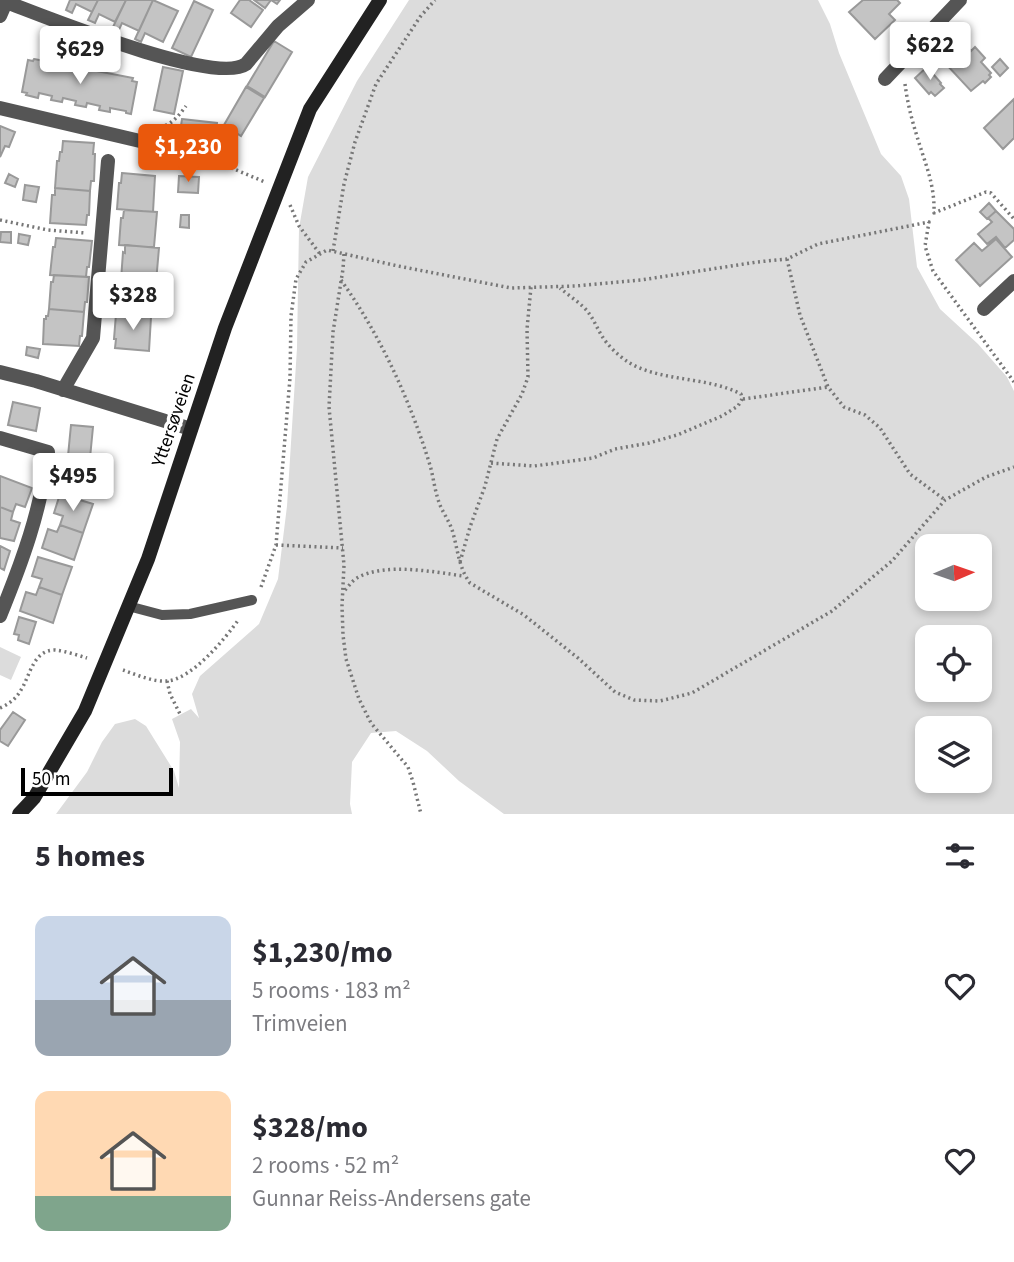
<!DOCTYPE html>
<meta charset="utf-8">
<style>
body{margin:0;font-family:"Source Sans 3",sans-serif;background:#f7f7f7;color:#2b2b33;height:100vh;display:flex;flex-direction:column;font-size:26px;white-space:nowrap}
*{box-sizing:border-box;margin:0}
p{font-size:23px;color:#7c7c81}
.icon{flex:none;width:38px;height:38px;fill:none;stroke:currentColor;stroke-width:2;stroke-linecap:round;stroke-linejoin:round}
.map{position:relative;height:814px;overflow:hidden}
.panel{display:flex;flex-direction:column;background:#fff;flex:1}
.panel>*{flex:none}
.needle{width:46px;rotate:88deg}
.tools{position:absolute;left:915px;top:534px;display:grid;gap:14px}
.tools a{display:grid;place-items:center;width:77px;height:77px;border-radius:14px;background:#fff;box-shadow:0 4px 10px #0003;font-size:35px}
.scale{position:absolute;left:21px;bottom:18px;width:152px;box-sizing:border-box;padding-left:7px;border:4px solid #000;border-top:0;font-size:19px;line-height:24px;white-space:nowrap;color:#000;-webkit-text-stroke:5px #fff;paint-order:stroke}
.price{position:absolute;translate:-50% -60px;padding:0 16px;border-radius:7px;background:#fff;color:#222;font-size:23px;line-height:46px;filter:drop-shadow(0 2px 4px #0008)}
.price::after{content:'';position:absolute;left:50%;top:42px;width:21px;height:16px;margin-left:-10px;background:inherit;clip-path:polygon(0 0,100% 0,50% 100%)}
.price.on{background:#ea580c;color:#fff}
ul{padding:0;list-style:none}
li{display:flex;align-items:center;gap:21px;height:175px;padding:0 35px}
li span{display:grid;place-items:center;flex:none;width:196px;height:140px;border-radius:14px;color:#555}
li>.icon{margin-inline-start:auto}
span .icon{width:84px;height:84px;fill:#fffc;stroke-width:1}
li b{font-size:30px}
h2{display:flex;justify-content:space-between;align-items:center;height:84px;padding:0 35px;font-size:30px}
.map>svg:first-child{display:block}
.green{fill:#dcdcdc;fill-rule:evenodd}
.building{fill:#c4c4c4;stroke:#999;stroke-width:2}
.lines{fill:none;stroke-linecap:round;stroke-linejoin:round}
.path{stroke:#777;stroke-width:3.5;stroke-dasharray:2 3.5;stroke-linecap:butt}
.service{stroke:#555;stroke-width:10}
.minor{stroke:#555;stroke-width:14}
.secondary{stroke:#222;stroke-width:14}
.labels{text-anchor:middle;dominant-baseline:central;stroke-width:7;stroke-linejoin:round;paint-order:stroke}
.street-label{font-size:19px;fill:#000;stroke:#fff}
</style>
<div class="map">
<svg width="1014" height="814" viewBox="0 0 1014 814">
<rect width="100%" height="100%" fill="#fff"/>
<path class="green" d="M409,0h409l12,24 9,29 42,101 20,22 8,23 8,68 23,42 38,35 29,33 7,14v423h-510l-45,-33 -32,-30 -31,-20 -25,2 -19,29 -2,42 2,10h-296l31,-42 15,-30 13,-18 20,-5 11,7 28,45 5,17 1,-46 -8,-23 19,-10 8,9 -7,-24 8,-18 59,-52 19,-45 9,-73 10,-158 2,-120 9,-51 49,-96zM980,546v52h-52v-52zM980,637v53h-52v-53zM980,728v52h-52v-52z
M0,647l21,10 -10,23 -11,-5z"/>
<path class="building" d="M70,0h28l-6,12 -16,-8 -4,9 -6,-3z
M98,0h28l-11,22 -16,-8 -4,9 -7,-3z
M126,0h27l-14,31 -17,-8 -4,9 -6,-3z
M153,0l25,11 -15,31 -18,-9 -4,9 -6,-3z
M240,0h9l14,10 -12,17 -20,-14z
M254,0h26l-3,4 -6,-4 -6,8z
M863,0h34l3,3 -11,11 6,6 -20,19 -26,-27z
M194,1l19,9 -22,47 -19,-9z
M274,41l18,11 -27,45 -18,-11z
M965,44l6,7 4,-4 10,11 -4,4 10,11 -2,2 2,2 -6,6 -2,-2 -12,10 -26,-28z
M34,59l99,19 -1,3 5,1 -6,32 -5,-1v-2l-16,-3v4l-11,-2 1,-4 -13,-3 -1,4 -11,-2 1,-4 -13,-3 -1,4 -11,-2 1,-4 -13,-3 -1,5 -12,-3 1,-2 -5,-1 6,-32 5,1z
M1000,59l8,9 -8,8 -8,-9z
M163,67l20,4 -9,43 -20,-4z
M927,67l14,16 -1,1 4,4 -9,8 -4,-4 -2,2 -14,-16z
M246,87l18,11 -23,38 -17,-11z
M1014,99v39l-11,11 -19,-21z
M182,119l35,4 -2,21 -36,-5z
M0,126l15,6 -6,15 -4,-1 -5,11z
M63,141l31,2 -1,11h2l-1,27h-3l-1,10 -35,-3 2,-27h2l1,-9h2z
M122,173l33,3 -2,36 -36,-3 2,-26h2z
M9,174l9,5 -3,8 -10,-4z
M179,176l20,1 -1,16 -20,-1z
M25,185l14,2 -3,15 -13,-2z
M55,188l35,3 -1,24h-2l-1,10 -36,-2 2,-28h3z
M989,203l7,8 -9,8 -7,-7z
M124,210l33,2 -3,35 -35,-2 2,-27h2z
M996,211l18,18v11l-9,8 -9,-11 -9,7 -9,-10 14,-12 -4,-4z
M181,215h8v13l-9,-1z
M1,232h10v11l-11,-1z
M19,234l11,2 -2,9 -10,-2z
M56,238l36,3 -3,26h-2l-1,10 -36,-2 3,-28h2z
M996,239l16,18 -32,29 -24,-26 18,-17 8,8z
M125,245l34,3 -3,34 -35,-2 2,-28 2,1z
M54,275l35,2 -2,25h-2l-1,10 -35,-3 2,-27h2z
M121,280l33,2 -3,35 -35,-3 2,-28 2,1z
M49,309l35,3 -2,24h-2l-1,10 -36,-2 1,-25h2v-3h2z
M116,314l35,3 -2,34 -34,-3 1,-9h-2z
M27,347l13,2 -2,9 -12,-3z
M13,402l27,6 -4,23 -28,-6z
M71,425l22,2 -3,31 -22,-2z
M74,462l25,2 -3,31 -35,-5 2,-20 10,1z
M0,476l32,12 -7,19 -9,-3 -3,8 -13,-5z
M60,494l33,10 -10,29 -23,-8 3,-9 -9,-3z
M0,507l13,5 -2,8 9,3 -6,18 -14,-3z
M60,525l23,8 -9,27 -32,-12 6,-19 9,3z
M0,546l10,5 -6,19 -4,-2z
M38,557l34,10 -10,28 -23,-8 3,-8 -10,-3z
M39,587l23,8 -9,28 -33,-12 6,-19 10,3z
M19,617l17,5 -7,22 -11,-4 1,-5 -5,-1z
M13,712l12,8 -17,26 -8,-5v-11z"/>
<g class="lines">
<path class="path" d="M905,84c2,16 6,33 11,49 8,28 19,50 18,80l52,-21 5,1 23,26
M160,127c12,-2 19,-12 26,-21
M173,151l49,13 43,18
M290,205l9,21 21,28
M0,220l48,10 38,3
M333,251l11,-67 11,-42 21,-58 44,-67 15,-17
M344,254l-1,15 -10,63 -4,75 15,158 -2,41 1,29 3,24 13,40 12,24 37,44 5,15 8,32
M787,259l13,56 28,72 16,20 21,8 15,13 30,46 35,26
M341,280c39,55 68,118 88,182 4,12 5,25 9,37 3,12 12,22 15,34 5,18 6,35 17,50l54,32 54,43 37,34 19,8 26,1 32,-8 140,-82 60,-50 53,-61 41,-23 28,-10
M743,399l85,-12
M491,463l43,3 59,-8 22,-9 34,-6 28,-8 45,-19 16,-10 4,-7 -1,-5c-35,-18 -81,-12 -113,-32 -9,-6 -21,-17 -26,-26 -5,-8 -8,-16 -14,-24 -7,-9 -19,-16 -28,-24
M276,545l67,3
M460,562l10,-35 15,-41 12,-47 25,-45 6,-17 -1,-48 4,-42
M261,587l15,-42 14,-167 1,-62 5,-37 10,-17 21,-12 71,16 113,22 65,-2 65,-6 116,-18 30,-3 31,-15 111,-22 -4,24 8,25 81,111
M345,590c4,-4 7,-9 12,-12 28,-16 76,-6 107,-2
M123,670c14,5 30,12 44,11 25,-2 58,-42 72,-62
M167,681l3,13 10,20
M0,708c9,-4 16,-9 21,-18 9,-14 12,-40 34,-40 10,1 22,5 32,8"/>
<path class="service" d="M128,606l34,9 28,-1 62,-14"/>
<path class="minor" d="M6,2c40,15 209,84 240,62l32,-38 30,-26
M0,16l7,-16
M885,79l75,-79
M0,108l157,37
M984,309l30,-28
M0,372l36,9 155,48
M63,390l30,-52 15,-177
M0,438l48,14c-7,59 -26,110 -48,164"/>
<path class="secondary" d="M19,814l15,-16 51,-87 63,-152 77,-231 85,-219 70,-109"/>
</g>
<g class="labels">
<g class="street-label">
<text transform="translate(174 420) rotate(-71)">Yttersøveien</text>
</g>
</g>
</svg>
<div class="tools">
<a><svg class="needle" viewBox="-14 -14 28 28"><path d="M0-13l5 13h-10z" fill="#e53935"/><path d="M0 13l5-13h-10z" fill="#7c7c81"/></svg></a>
<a><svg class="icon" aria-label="locate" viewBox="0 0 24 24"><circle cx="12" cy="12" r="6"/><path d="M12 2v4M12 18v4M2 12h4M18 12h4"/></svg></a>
<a><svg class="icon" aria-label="layers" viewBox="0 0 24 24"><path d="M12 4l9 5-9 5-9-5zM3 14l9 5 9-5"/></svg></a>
</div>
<div class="scale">50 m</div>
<b class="price" style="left:930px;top:82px">$622</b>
<b class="price" style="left:80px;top:86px">$629</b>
<b class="price on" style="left:188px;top:184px">$1,230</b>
<b class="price" style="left:133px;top:332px">$328</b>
<b class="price" style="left:73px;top:513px">$495</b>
</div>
<section class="panel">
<h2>5 homes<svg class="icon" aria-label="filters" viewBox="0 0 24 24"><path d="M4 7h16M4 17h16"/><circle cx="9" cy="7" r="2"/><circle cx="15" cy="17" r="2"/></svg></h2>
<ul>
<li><span style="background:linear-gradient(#c9d6e8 60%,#9aa5b1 0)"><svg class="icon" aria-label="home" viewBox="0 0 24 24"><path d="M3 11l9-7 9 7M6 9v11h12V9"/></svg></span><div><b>$1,230/mo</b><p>5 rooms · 183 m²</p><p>Trimveien</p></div><svg class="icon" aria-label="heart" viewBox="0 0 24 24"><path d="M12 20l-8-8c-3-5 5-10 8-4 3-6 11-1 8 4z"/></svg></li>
<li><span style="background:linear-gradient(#ffd9b3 75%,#7fa58c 0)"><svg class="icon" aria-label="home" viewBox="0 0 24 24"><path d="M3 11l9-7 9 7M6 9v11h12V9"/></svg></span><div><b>$328/mo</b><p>2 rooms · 52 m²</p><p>Gunnar Reiss-Andersens gate</p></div><svg class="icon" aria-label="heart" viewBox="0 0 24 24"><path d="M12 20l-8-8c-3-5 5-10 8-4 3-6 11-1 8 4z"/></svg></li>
</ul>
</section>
